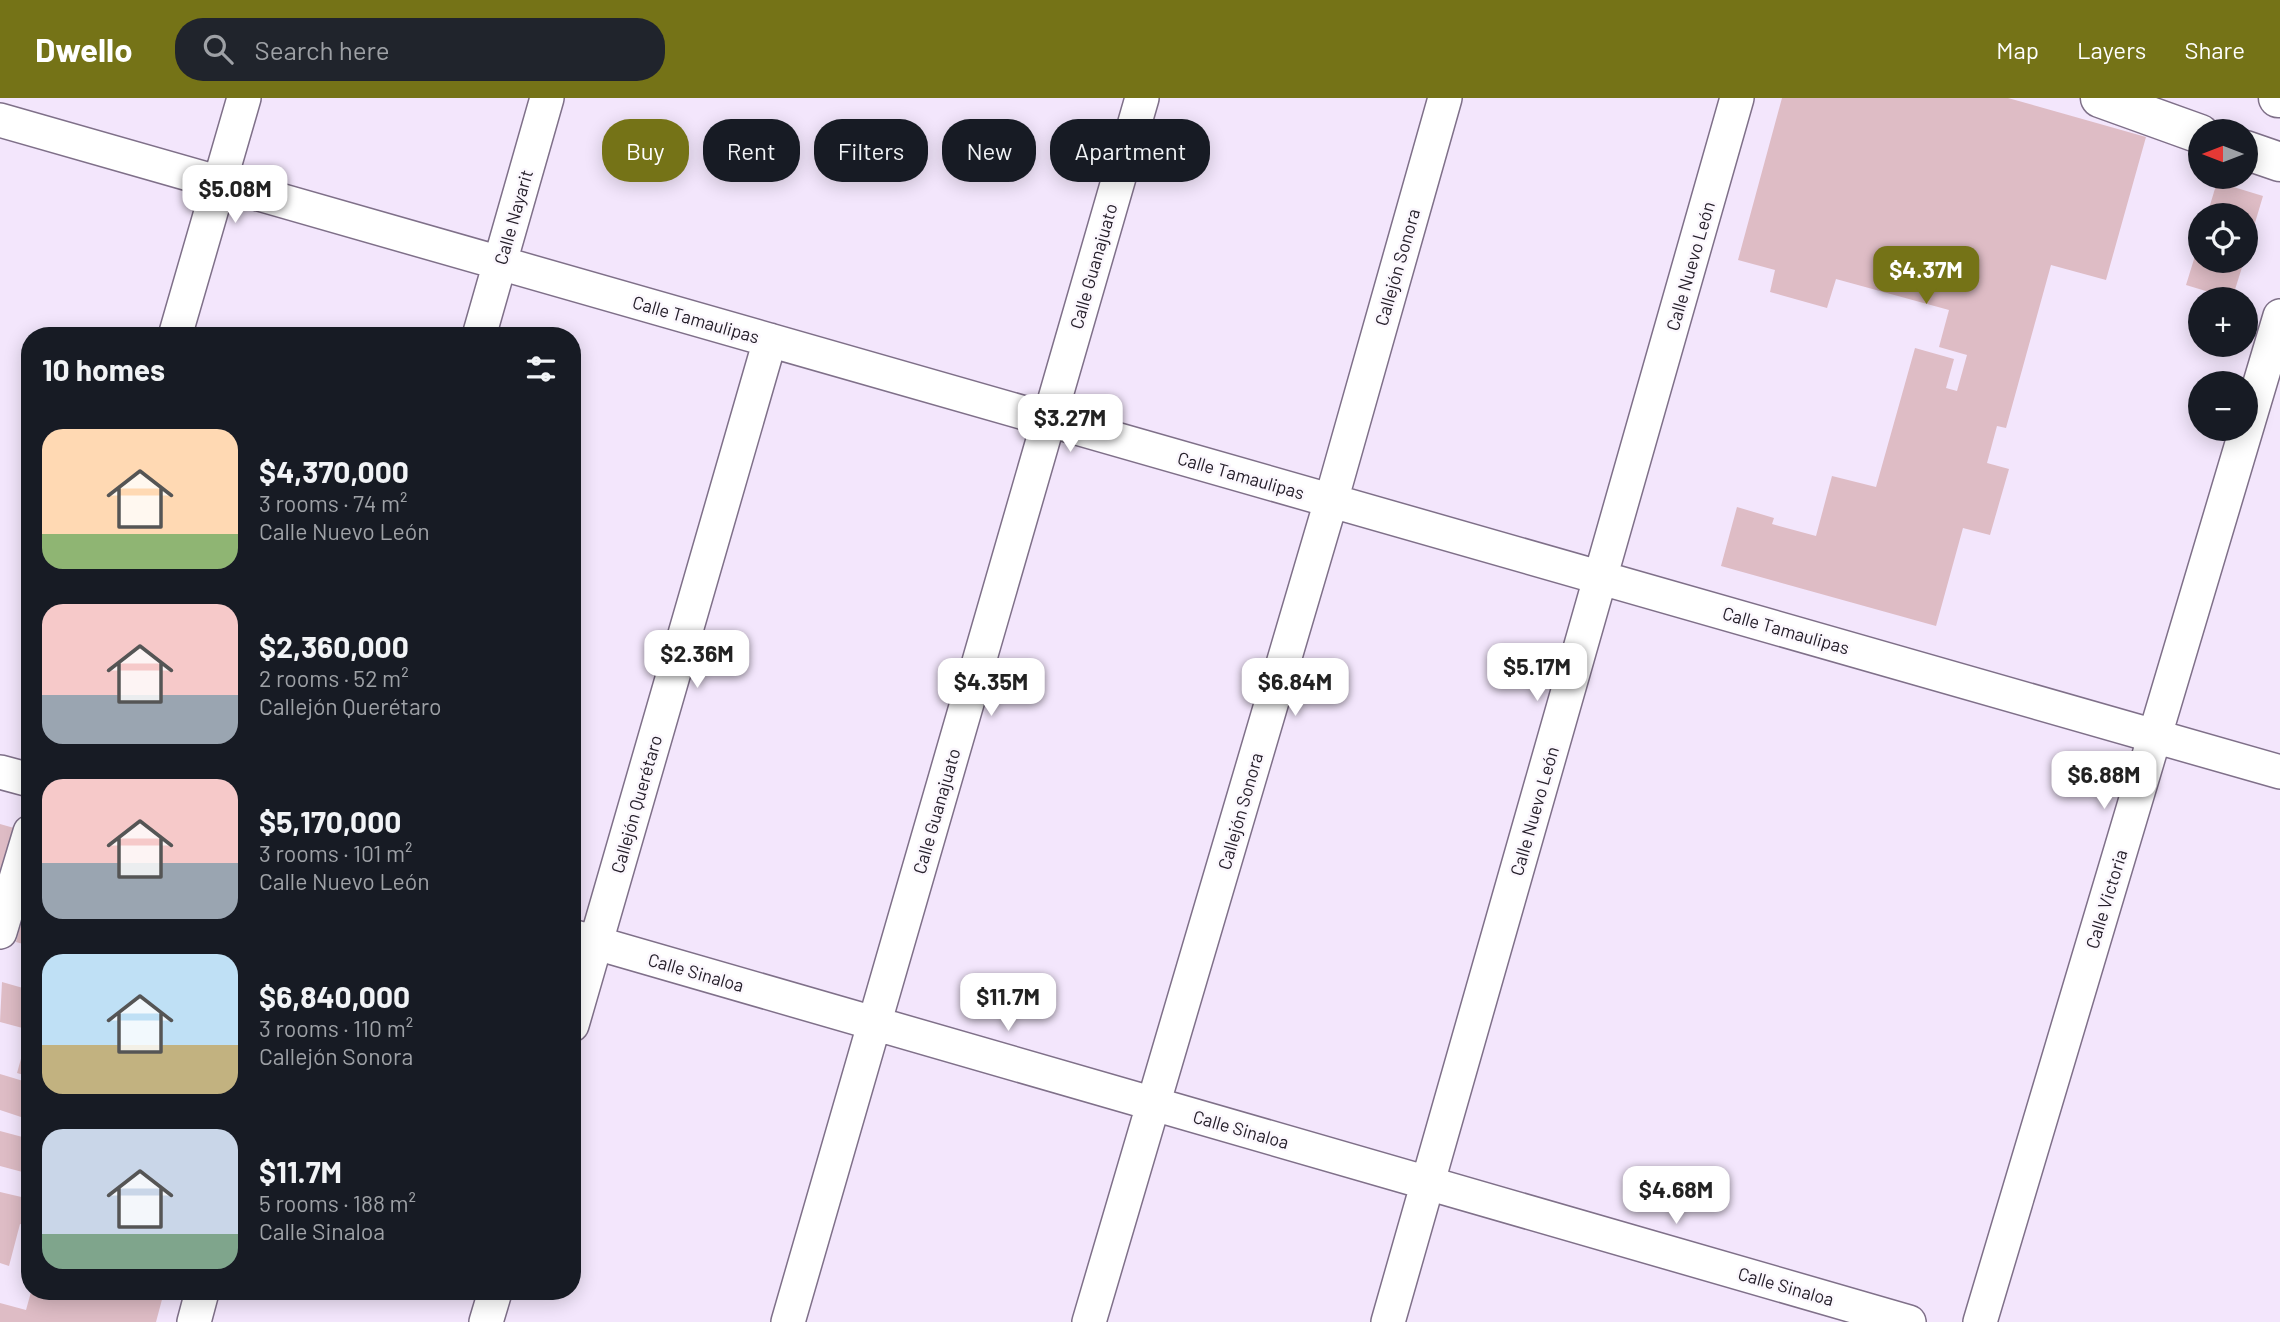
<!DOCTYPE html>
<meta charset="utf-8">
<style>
body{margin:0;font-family:Barlow,sans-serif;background:#20242c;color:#f1f3f6;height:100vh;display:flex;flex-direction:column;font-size:26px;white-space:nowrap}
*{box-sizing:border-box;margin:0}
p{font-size:23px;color:#9ea1a6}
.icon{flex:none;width:38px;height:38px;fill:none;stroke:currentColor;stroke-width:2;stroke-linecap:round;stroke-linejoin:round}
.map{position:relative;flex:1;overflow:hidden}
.details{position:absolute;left:21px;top:229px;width:560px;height:973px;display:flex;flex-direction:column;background:#171b24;border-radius:28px;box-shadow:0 4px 18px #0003}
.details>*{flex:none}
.top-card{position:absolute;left:602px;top:21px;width:665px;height:63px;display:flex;gap:14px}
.needle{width:46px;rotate:270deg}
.buttons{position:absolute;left:2188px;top:21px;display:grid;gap:14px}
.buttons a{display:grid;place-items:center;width:70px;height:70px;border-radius:50%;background:#171b24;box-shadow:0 4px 18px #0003;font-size:35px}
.price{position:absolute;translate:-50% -60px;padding:0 16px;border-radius:14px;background:#fff;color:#222;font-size:23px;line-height:46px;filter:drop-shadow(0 2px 4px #0008)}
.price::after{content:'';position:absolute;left:50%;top:42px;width:21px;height:16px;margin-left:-10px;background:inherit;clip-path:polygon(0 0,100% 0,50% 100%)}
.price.current{background:#757317;color:#fff}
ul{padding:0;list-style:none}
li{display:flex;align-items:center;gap:21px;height:175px;padding:0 21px}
li span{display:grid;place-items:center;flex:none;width:196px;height:140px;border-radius:21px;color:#555}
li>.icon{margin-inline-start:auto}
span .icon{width:84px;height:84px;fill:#fffc;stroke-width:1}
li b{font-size:30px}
h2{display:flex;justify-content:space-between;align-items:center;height:84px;padding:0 21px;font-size:30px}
.tag{padding:0 24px;border-radius:28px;background:#171b24;box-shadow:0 4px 18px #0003;font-size:24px;line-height:63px}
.tag.current{background:#757317;color:#fff}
header{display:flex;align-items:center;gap:42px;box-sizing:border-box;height:98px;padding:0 35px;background:#757317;color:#fff}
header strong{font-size:33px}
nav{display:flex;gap:38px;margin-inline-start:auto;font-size:24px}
.search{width:490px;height:63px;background:#20242c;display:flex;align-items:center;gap:18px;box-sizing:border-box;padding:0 24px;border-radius:28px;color:#9ea1a6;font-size:26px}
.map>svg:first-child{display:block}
.building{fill:#debcc5}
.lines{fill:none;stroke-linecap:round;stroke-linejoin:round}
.street-casing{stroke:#7f7089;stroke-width:36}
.secondary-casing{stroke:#7f7089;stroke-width:41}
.street{stroke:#fff;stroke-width:33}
.secondary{stroke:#fff;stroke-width:38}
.labels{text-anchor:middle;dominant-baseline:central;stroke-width:5;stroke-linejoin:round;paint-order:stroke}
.street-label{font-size:18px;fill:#26202b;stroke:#fbf7fd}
</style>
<header>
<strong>Dwello</strong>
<div class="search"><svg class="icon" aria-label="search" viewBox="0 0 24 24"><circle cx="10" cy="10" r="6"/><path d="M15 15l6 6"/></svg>Search here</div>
<nav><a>Map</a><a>Layers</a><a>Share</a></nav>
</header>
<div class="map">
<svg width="2280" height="1224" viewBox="0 0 2280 1224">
<rect width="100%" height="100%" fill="#f3e6fc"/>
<path class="building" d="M1782,0h226l138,39 -40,143 -55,-15 -45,163 -9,-2 -10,37 22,6 -19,66 -27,-7 -27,98 -215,-60 16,-59 37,11 -2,6 44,12 16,-60 44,11 39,-139 39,11 -8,29 11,3 10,-36 -28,-8 10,-37 -113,-31 -9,29 -57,-16 5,-22 -37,-10z
M2217,84l46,14 -17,57 -1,-38h-38z
M2199,145l1,18h44l-12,38 -46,-14z
M0,726l14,4 -13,44h-1z
M29,797h1v51l-14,-4z
M2,884l28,8v40l-30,-8z
M29,932l1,1v46l-13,-4z
M0,976l30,9v37l-30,-10z
M0,1033l30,8v35l-30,-8z
M0,1094l30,7v27l-10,-2 -11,42 -9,-3z
M31,1194h133l-8,30h-156v-19l26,7z"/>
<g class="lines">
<defs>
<path id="street" d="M0,22l2280,652
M175,238l69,-238
M479,238l68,-238
M0,674l30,8
M0,834l30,-100
M572,838l1337,386
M572,927l198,-685
M194,1224l8,-30
M486,1224l9,-30
M788,1224l354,-1224
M1089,1224l242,-821 114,-403
M1388,1224l349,-1224
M1980,1224l300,-1006"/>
<path id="secondary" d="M2100,0l100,36
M2278,0h2
M2245,52l35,12"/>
</defs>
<use href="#street" class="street-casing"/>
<use href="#secondary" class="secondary-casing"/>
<use href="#street" class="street"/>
<use href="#secondary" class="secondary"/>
</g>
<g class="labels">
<g class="street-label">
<text transform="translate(513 119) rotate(-74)">Calle Nayarit</text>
<text transform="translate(1093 168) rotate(-74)">Calle Guanajuato</text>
<text transform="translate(1690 168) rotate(-74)">Calle Nuevo León</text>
<text transform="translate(1397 169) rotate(-74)">Callejón Sonora</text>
<text transform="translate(696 221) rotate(16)">Calle Tamaulipas</text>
<text transform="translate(1241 377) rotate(16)">Calle Tamaulipas</text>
<text transform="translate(1786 532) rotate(16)">Calle Tamaulipas</text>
<text transform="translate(636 706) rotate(-74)">Callejón Querétaro</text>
<text transform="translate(936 713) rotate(-74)">Calle Guanajuato</text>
<text transform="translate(1240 713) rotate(-74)">Callejón Sonora</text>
<text transform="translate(1534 713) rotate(-74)">Calle Nuevo León</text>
<text transform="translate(2106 801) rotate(-73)">Calle Victoria</text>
<text transform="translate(696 874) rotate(16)">Calle Sinaloa</text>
<text transform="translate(1241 1031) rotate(16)">Calle Sinaloa</text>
<text transform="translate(1786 1188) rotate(16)">Calle Sinaloa</text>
</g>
</g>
</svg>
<div class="buttons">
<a><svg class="needle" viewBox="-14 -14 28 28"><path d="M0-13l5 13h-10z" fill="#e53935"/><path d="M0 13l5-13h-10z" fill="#9ea1a6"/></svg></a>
<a><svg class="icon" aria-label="locate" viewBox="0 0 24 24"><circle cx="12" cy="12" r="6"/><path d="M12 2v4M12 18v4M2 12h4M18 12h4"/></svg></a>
<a>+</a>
<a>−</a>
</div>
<b class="price" style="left:235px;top:127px">$5.08M</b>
<b class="price current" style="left:1926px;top:208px">$4.37M</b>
<b class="price" style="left:1070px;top:356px">$3.27M</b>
<b class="price" style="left:697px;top:592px">$2.36M</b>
<b class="price" style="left:1537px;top:605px">$5.17M</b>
<b class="price" style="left:991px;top:620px">$4.35M</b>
<b class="price" style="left:1295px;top:620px">$6.84M</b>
<b class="price" style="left:2104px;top:713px">$6.88M</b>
<b class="price" style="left:1008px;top:935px">$11.7M</b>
<b class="price" style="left:1676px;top:1128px">$4.68M</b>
<div class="top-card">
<a class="tag current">Buy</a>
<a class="tag">Rent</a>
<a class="tag">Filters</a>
<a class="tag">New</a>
<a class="tag">Apartment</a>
</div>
<section class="details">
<h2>10 homes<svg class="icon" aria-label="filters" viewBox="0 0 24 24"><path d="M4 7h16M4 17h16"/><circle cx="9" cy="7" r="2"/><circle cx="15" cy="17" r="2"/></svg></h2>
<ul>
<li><span style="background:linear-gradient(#ffd9b3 75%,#8fb573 0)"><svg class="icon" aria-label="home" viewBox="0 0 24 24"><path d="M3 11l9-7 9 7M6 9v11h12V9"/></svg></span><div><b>$4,370,000</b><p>3 rooms · 74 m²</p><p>Calle Nuevo León</p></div></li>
<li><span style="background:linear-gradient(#f6c9c9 65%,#9aa5b1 0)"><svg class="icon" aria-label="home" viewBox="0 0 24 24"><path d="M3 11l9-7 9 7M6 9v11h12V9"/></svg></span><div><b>$2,360,000</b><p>2 rooms · 52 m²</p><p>Callejón Querétaro</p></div></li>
<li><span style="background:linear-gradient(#f6c9c9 60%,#9aa5b1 0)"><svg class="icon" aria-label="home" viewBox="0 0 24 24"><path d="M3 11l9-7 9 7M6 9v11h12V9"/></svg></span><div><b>$5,170,000</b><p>3 rooms · 101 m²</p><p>Calle Nuevo León</p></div></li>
<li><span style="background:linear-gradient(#bfe0f5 65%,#c2b280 0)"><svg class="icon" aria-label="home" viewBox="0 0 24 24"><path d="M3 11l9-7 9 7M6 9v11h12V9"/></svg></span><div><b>$6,840,000</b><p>3 rooms · 110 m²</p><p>Callejón Sonora</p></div></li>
<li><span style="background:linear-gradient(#c9d6e8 75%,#7fa58c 0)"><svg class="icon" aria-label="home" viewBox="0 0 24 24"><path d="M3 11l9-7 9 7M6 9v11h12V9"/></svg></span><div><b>$11.7M</b><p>5 rooms · 188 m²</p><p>Calle Sinaloa</p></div></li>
</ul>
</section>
</div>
